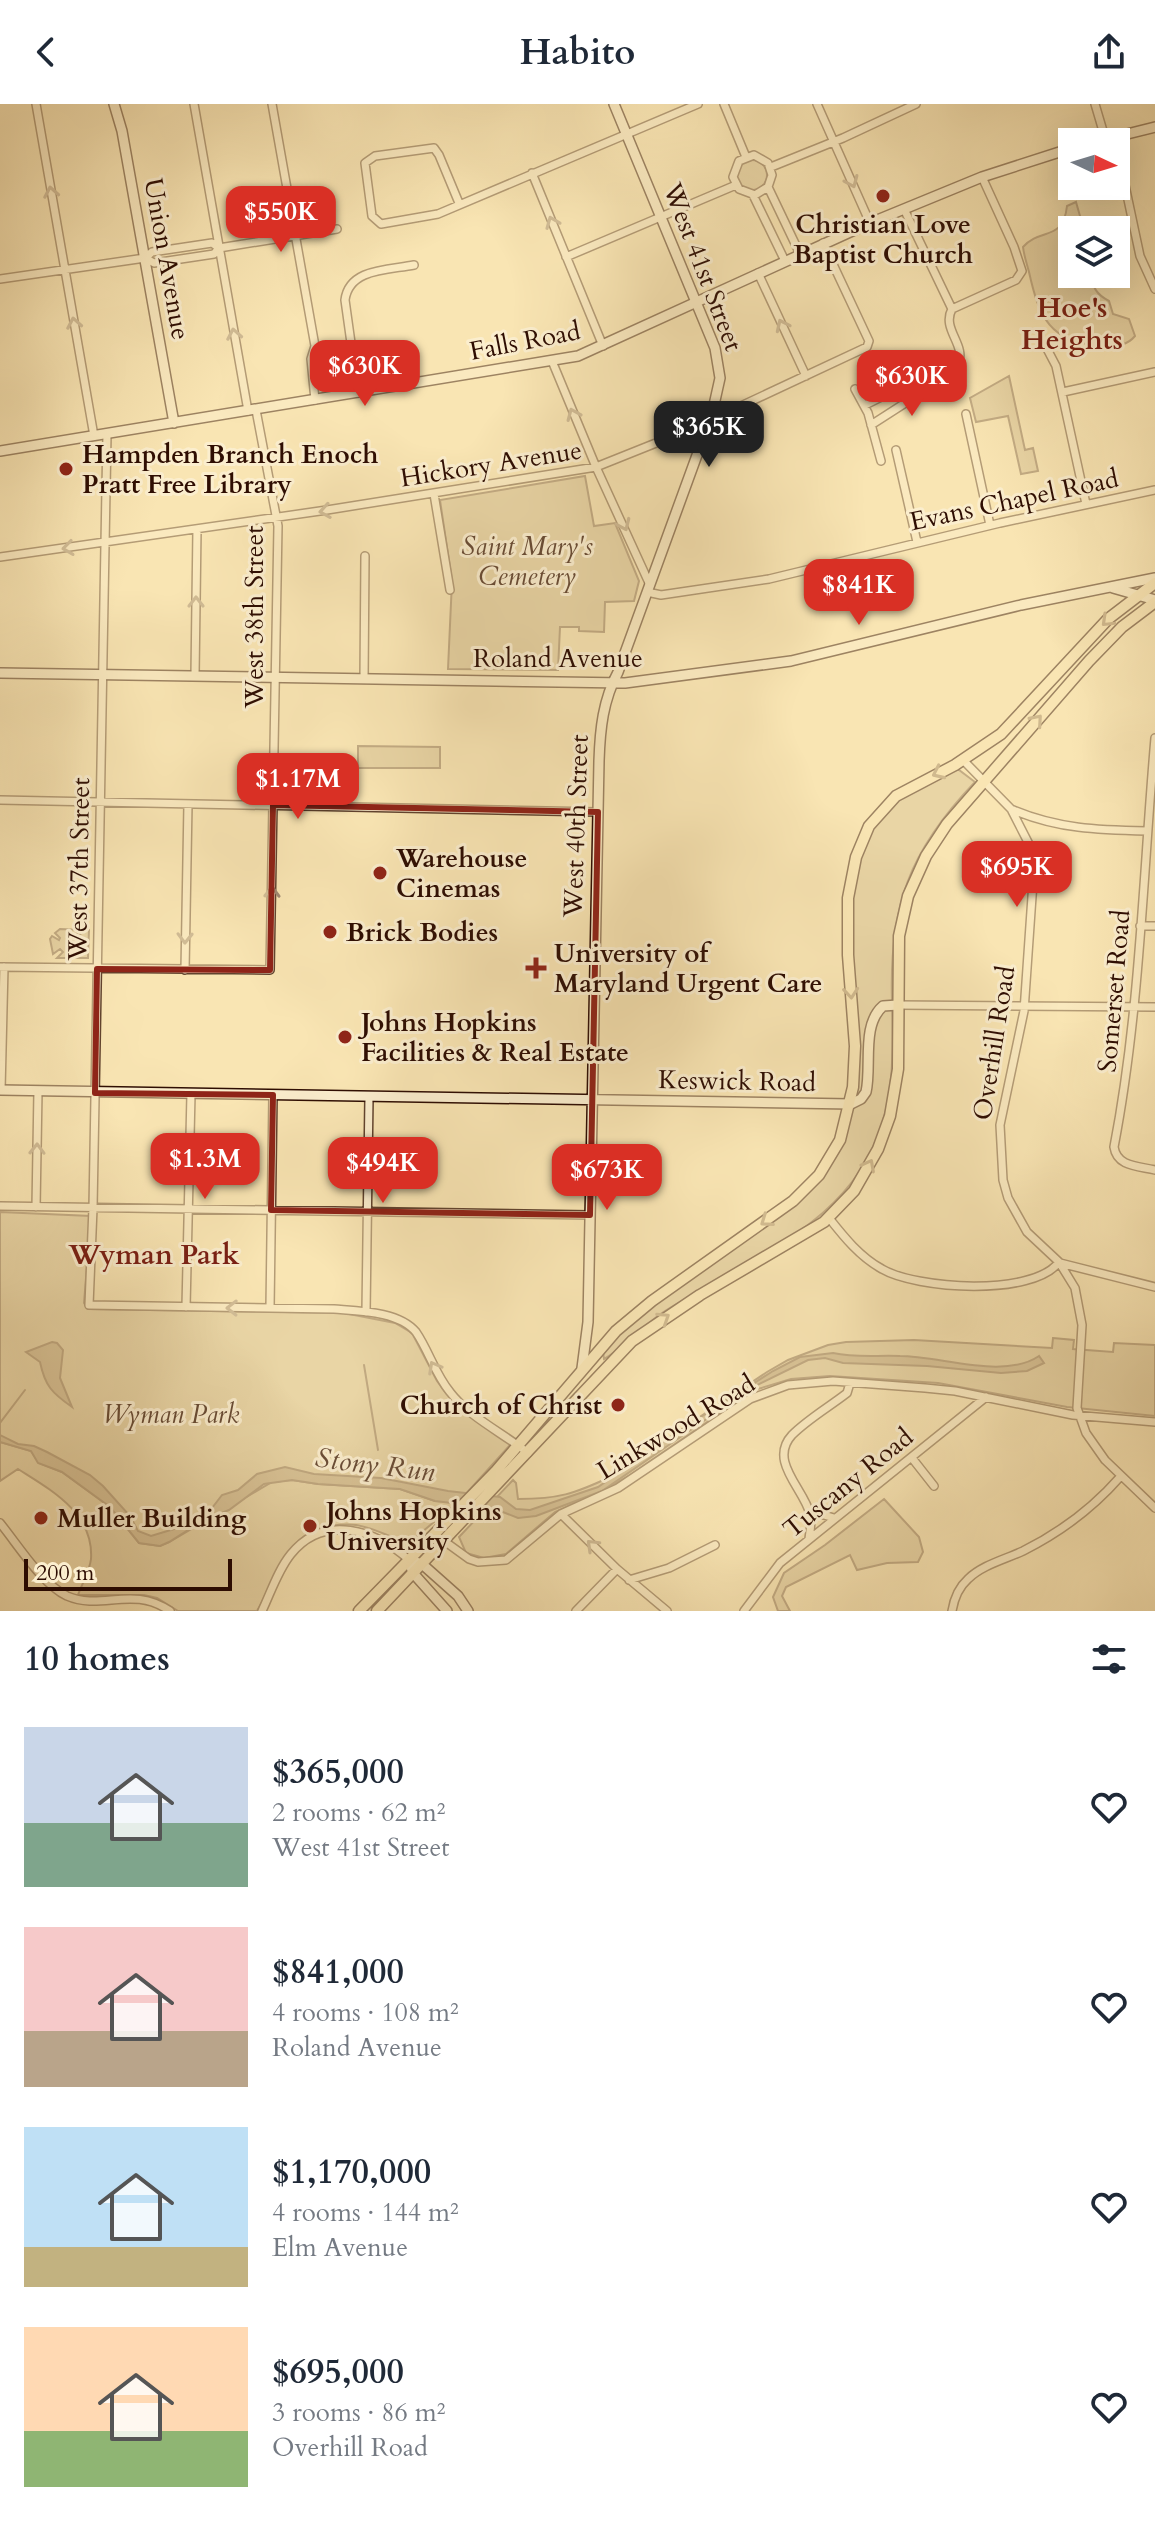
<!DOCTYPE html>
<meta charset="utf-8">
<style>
body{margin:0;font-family:Cardo,serif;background:#f6f6f7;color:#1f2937;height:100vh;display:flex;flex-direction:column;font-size:30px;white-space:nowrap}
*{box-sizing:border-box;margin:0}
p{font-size:26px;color:#747a83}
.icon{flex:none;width:44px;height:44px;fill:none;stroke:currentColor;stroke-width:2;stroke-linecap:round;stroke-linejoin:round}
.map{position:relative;height:1507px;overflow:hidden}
.sheet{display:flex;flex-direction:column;background:#fff;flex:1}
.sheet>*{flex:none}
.needle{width:52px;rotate:94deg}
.controls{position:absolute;left:1058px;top:24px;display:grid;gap:16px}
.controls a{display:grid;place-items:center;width:72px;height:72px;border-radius:0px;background:#fff;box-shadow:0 8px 32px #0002;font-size:40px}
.scale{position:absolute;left:24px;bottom:20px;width:208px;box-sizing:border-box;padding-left:8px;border:4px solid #2e0d02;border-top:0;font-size:22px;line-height:28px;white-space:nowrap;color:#2e0d02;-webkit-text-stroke:6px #fbeece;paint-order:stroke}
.price{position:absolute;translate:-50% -68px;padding:0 18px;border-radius:16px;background:#d93025;color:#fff;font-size:26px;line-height:52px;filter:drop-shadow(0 2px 4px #0008)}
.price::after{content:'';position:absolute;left:50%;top:48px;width:24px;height:18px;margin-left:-12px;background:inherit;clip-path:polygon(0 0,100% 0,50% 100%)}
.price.current{background:#222;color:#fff}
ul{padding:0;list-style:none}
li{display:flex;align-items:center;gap:24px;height:200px;padding:0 24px}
li span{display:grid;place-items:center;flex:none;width:224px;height:160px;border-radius:0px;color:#555}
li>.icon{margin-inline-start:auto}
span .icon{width:96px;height:96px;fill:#fffc;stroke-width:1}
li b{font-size:34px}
h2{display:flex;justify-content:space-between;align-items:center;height:96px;padding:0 24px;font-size:34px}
header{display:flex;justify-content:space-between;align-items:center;height:104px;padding:0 24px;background:#fff;font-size:36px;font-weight:700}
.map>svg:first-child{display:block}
.green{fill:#d6c095;stroke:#82664c;stroke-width:2}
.water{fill:#b49c77;stroke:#7e6348;stroke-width:2}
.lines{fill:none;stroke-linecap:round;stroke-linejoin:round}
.stream{stroke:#7e6348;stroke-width:2}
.street-casing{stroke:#61432e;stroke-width:10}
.secondary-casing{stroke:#2e0d02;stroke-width:12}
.primary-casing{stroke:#2e0d02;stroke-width:13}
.street{stroke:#fbeece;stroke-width:7}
.secondary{stroke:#fbeece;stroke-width:9}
.primary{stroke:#f9e5b3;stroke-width:10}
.oneway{stroke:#9f8972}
.oneway2{stroke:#9e8463}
.marked{fill:none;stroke:#8f2418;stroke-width:6;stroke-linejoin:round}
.poi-dot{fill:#8f2418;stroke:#fbeece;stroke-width:3}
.labels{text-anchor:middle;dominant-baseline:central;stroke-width:6;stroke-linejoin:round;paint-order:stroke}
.poi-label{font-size:26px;font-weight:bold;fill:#2e0d02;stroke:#fbeece;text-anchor:start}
.street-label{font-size:26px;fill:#2e0d02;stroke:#fbeece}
.park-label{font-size:26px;font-style:italic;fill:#694c35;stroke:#fbeece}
.neighbourhood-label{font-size:28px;font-weight:bold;fill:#7a1f14;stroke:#fbeece}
.water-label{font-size:28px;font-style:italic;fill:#6a4d37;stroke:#fbeece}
</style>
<header><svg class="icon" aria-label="back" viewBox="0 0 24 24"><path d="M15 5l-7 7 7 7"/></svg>Habito<svg class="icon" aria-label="share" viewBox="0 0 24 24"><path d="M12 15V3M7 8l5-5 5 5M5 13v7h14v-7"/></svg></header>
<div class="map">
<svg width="1155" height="1507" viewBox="0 0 1155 1507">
<rect width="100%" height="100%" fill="#f9e5b3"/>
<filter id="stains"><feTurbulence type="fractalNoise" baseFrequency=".0025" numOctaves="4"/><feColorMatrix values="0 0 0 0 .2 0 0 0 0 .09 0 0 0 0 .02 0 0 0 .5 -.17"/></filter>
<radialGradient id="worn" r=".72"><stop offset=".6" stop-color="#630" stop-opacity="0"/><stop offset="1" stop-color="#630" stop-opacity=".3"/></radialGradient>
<path class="green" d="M737 71a15 15 0 1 1 30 0a15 15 0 1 1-30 0Z
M1076,98l8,28h-12v44h19c2,14 5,20 18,27l4,13 16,5 6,17c-10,12 -21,9 -35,9 -50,-2 -61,-28 -71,-73 -2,-8 -5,-16 -6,-25 18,-20 40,-5 44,-41z
M1009,272l16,74 8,-2 5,23 -17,3 -13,-58 -32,6 -6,-24z
M585,372l9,50 21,-3 24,58 -5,20 -29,1 -1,30 -25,-1v-4h-19l-2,43 -110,-1 4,-88 -12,-81z
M358,642l82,1v21h-82z
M953,665l6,1 16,12c-66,69 -86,124 -83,219 1,47 3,93 -15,137 -34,89 -136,126 -212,173 -21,13 -42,38 -61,48l-1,-7 31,-35 146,-102 64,-75 12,-44 -6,-183 11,-64 15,-31 23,-21z
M60,825l21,1 -7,6 2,2 9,-8h4l-1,28h-31l6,-6 -3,-3 -7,5 -3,-15 2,-3 7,4 1,-2 -5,-5z
M0,1108l91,4 -7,87 4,6 256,4 51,10 17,10 25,48 9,12 65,51 -47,52 -63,-10 -132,-9 -100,61h-29l-39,-47 -61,-37 -40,-15z
M1053,1234l21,2 -1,9 40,3 1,-9 41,2v71l-88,-9 -129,-24 -108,-7 -39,3 -33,10 -19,11 -109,75 -23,13 -52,24 -49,42 -22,4 -18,-5 -7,-16 54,-57 3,3 2,16c40,0 56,-5 92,-22l157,-105 21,-12 40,-15 18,-3 68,-2 138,8z
M0,1338l31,9 8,12 23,9 48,35 29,36 21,3 9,-4 103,-60 20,-2 26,4 82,5 35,12 23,1 -48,40c-16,-2 -27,-10 -42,-14 -11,-4 -25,-4 -37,-2 -46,7 -54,50 -74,85h-79l-21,-13 -13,-3h-66c4,-11 12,-25 13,-36 3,-46 -40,-69 -73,-90l-18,12z
M884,1395l35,38 4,15 -5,10 -31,1 -30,7 -7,-15 -64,32 -4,9 8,15h-12l-5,-14 11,-24 41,-28z"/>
<path class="water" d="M52,1238l5,1 6,7 -3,28 12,29c-20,-14 -27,-21 -32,-45l-14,-10z
M833,1249c23,5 44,2 67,3 41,0 104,24 139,0l5,7 -17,8 -26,2 -74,-7 -84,-3 -18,-5 -17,2 -55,27 -151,104 -66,25 -18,2 -25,-10 -58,-7 -35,-12 -82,-5 -26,-4 -28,4 -35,26 -25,10 -35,22 -9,4 -21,-3 -29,-36 -48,-35 -24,-9 -7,-12 -31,-9v-7l18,9 16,2 13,6 43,23 13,11 27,30 8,15 13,5 23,-7 31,-17 7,-4 10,-13 16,-5 19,-16 28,-7 29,7 67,4 67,13 52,6 16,12 14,1 68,-23 87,-60 88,-56 27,-14z"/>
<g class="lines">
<path class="stream" d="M364,1261l14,85
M0,1319l25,-33"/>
<defs>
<path id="street" d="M36,0l58,332
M194,0l54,307
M272,0l43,242 -4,13 4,41
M724,0l22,53
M817,0l53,119
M1095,0l8,27 10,9
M1116,39l24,113 15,33
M771,63l72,-29 73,-34
M532,69l71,173
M768,83l-13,8 -16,-6 -6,-12 6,-16 15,-6 14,8 4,12 -4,12 32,67
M753,91l32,66
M459,99l-20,-48 -5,-7 -59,8 -10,7 7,53 9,8 57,-10 260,-110
M904,105l48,100
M566,153l170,-72
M145,154l9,5 60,-9 5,-6 118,-19
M758,169l48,103
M0,175l145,-21 7,-6 60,-9 7,5
M952,205l64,-29 6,-9 -8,-24 -32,-70
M1045,241l11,21 30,138
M552,257l44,106 54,118
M855,285l13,24 13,48
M1063,288l92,-20
M358,289l-13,-93c4,-32 44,-30 69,-35
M865,301l42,-21 10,3 41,-23c9,-19 -17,-35 -6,-55
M966,310l24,111
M871,321l42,-27 4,-11
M107,330l-14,774 -4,97 245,4c24,2 65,2 82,23 13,19 19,42 34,60 19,25 53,41 78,61
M896,346l21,92
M434,390l16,96
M0,453l327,-47 269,-43 100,-40 171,-80 2,-6 -46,-98
M647,488l14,3 108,-16 231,-56 155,-33
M195,571l2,-146
M364,575l1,-123
M1155,634c-12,136 -15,274 -41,409 3,20 24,19 41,23
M963,656l48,49 19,37 4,22 -10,143 -24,114 3,55 5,18 19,34 32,30 16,26 7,37 -5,83 9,25 19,27 50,48
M0,696l598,12
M1011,705c46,20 88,21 136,22
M1140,822h15
M0,863l270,3 8,-444 -22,-116
M185,866l3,-166
M898,901l257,2
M1,986l3,-123
M0,1102l590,9
M36,1103l2,-116
M829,1114c15,19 31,39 53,51 34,20 151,28 177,-7
M1060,1159l95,24
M186,1203l5,-213
M270,1204l3,-213
M366,1208l3,-215
M912,1354l22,28
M810,1407l24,7
M561,1410l56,55 50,42
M0,1419c18,22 42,61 67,73 35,15 65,-11 103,15
M440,1434l29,21 9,3 28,-2 55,-46 57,-26 132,-89 38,-14 45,-4 92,7 30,3 118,24 82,7
M809,1435c1,-9 3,-16 1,-25 -6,-25 -42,-53 -18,-79 16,-16 37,-28 55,-42l3,-10
M629,1476l40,-12 46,-23
M262,1507c9,-19 16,-41 29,-57 33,-41 85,-24 118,6
M576,1507l41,-42
M744,1507l36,-48 206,-166
M952,1507c2,-12 7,-24 16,-32 14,-14 38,-20 55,-28 38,-19 69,-42 97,-74"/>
<path id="secondary" d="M114,0l8,27 52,292
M1095,38l60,-15
M0,347l578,-95 292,-133 112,-46 90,-29
M1113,484l42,12
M0,569l625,10 166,-22 230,-56 134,-27
M0,986l851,14 10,-5 5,-7c6,-26 -5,-67 17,-86l15,-1
M582,1264l6,-46 11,-561c1,-32 4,-61 19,-89l94,-258 8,-36 -5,-30 -101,-244
M416,1458l6,2 36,32 10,15
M411,1463l2,6 34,38"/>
<path id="primary" d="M359,1507l137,-140 120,-140 36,-30 141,-100 26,-26 21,-35 13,-53 2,-41 -7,-91v-57l8,-41 13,-31 27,-30 59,-31 46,-31 107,-115 47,-36
M377,1507l255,-270 68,-46 124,-73 30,-31 24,-42 12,-33 8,-47 1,-133 9,-40 18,-40 21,-32 142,-163 33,-34 33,-25"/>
</defs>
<use href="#street" class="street-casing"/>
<use href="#secondary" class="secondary-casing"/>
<use href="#primary" class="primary-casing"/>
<use href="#street" class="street"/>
<use href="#secondary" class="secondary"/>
<use href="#primary" class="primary"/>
</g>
<defs><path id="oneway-chevron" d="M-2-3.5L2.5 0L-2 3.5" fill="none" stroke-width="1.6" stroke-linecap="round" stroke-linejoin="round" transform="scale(2)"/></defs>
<g class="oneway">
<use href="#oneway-chevron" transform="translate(852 78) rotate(67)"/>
<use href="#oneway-chevron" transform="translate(51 88) rotate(-100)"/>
<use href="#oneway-chevron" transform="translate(552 118) rotate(-112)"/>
<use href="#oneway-chevron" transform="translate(74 219) rotate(-100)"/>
<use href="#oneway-chevron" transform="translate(782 221) rotate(-115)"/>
<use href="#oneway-chevron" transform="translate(234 230) rotate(-100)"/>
<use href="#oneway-chevron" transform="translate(573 310) rotate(-113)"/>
<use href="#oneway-chevron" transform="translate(325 407) rotate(171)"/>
<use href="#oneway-chevron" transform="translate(624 421) rotate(66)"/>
<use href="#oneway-chevron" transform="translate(68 444) rotate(172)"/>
<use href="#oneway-chevron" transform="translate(196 498) rotate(-90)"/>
<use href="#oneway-chevron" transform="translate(272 788) rotate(-89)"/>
<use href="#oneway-chevron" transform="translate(185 834) rotate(91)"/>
<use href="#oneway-chevron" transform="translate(37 1045) rotate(-89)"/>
<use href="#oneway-chevron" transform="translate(232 1204) rotate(-179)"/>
<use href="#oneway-chevron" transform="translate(434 1263) rotate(-119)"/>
<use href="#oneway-chevron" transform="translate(592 1441) rotate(-136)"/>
</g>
<g class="oneway2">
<use href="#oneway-chevron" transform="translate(1107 517) rotate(136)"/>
<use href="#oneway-chevron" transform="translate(1037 616) rotate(-49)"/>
<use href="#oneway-chevron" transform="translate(938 669) rotate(155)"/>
<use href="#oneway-chevron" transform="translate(851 889) rotate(85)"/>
<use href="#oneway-chevron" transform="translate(869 1061) rotate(-62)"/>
<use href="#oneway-chevron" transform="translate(766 1117) rotate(145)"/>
<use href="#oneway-chevron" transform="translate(664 1214) rotate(-33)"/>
</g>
<path d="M0 0H1155V1507H0ZM273,701l325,7 -8,403 -319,-5 2,-115 -178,-2 2,-124 173,1z" fill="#f9e5b3" fill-opacity=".55" fill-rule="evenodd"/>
<path class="marked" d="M273,701l325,7 -8,403 -319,-5 2,-115 -178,-2 2,-124 173,1z"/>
<g class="poi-dot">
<circle cx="883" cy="92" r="8"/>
<circle cx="66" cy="365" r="8"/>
<circle cx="380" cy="769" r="8"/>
<circle cx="330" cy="828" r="8"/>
<path d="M532 852h8v8h8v8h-8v8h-8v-8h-8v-8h8z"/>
<circle cx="345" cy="933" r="8"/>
<circle cx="618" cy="1301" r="8"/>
<circle cx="41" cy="1414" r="8"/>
<circle cx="310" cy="1422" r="8"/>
</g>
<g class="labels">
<g class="poi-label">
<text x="883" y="120" text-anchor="middle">Christian Love<tspan x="883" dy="30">Baptist Church</tspan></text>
<text x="82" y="350">Hampden Branch Enoch<tspan x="82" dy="30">Pratt Free Library</tspan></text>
<text x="396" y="754">Warehouse<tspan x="396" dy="30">Cinemas</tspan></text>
<text x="346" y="828">Brick Bodies</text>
<text x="554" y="849">University of<tspan x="554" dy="30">Maryland Urgent Care</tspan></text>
<text x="361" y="918">Johns Hopkins<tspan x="361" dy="30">Facilities &amp; Real Estate</tspan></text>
<text x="602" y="1301" text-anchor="end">Church of Christ</text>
<text x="326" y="1407">Johns Hopkins<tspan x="326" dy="30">University</tspan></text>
<text x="57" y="1414">Muller Building</text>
</g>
<g class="street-label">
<text transform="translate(167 155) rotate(80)">Union Avenue</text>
<text transform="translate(703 163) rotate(69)">West 41st Street</text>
<text transform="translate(525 237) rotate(-11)">Falls Road</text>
<text transform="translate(491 360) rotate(-9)">Hickory Avenue</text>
<text transform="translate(1014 396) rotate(-12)">Evans Chapel Road</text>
<text transform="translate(254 513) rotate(-90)">West 38th Street</text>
<text x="558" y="554">Roland Avenue</text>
<text transform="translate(576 722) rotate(-88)">West 40th Street</text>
<text transform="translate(79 765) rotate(-89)">West 37th Street</text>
<text transform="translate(1114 887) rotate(-85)">Somerset Road</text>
<text transform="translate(994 939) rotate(-81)">Overhill Road</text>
<text transform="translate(737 977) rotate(1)">Keswick Road</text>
<text transform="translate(676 1323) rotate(-31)">Linkwood Road</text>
<text transform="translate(848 1379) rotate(-39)">Tuscany Road</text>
</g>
<g class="park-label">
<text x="527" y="442">Saint Mary's<tspan x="527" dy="30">Cemetery</tspan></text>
<text x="171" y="1310">Wyman Park</text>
</g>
<g class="neighbourhood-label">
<text x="1072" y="204">Hoe's<tspan x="1072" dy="32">Heights</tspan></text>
<text x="154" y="1151">Wyman Park</text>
</g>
<g class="water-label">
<text transform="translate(375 1361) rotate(7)">Stony Run</text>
</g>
</g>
<rect width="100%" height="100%" filter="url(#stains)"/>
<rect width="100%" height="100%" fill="url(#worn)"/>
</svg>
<div class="controls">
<a><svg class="needle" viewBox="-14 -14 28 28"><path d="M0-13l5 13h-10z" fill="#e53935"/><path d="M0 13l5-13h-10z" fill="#747a83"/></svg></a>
<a><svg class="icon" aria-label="layers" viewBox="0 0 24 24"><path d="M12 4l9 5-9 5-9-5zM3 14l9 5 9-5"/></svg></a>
</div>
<div class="scale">200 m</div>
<b class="price" style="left:281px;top:150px">$550K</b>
<b class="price" style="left:365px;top:304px">$630K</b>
<b class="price" style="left:912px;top:314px">$630K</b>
<b class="price current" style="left:709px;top:365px">$365K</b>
<b class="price" style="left:859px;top:523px">$841K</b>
<b class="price" style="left:298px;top:717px">$1.17M</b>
<b class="price" style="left:1017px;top:805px">$695K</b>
<b class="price" style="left:205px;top:1097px">$1.3M</b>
<b class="price" style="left:383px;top:1101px">$494K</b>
<b class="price" style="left:607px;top:1108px">$673K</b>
</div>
<section class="sheet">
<h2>10 homes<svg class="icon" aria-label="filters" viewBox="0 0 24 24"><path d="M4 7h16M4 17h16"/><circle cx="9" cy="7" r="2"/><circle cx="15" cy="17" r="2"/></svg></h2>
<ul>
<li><span style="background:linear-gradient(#c9d6e8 60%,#7fa58c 0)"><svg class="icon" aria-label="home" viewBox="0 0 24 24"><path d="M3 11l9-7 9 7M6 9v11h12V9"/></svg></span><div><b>$365,000</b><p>2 rooms · 62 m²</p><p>West 41st Street</p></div><svg class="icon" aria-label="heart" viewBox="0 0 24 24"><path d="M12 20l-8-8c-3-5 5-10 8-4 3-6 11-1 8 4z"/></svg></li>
<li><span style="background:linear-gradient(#f6c9c9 65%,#b9a48a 0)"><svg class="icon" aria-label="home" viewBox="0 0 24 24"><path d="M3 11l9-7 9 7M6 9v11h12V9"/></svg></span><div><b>$841,000</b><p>4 rooms · 108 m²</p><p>Roland Avenue</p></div><svg class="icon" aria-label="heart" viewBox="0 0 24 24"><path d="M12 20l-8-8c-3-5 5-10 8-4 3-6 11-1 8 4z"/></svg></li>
<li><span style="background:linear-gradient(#bfe0f5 75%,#c2b280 0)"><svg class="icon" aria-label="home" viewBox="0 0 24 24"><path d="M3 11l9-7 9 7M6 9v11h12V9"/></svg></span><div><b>$1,170,000</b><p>4 rooms · 144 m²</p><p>Elm Avenue</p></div><svg class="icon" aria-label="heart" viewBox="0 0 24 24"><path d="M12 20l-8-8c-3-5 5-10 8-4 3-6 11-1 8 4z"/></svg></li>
<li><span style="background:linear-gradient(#ffd9b3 65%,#8fb573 0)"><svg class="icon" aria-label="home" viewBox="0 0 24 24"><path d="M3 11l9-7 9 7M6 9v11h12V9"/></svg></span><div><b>$695,000</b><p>3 rooms · 86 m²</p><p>Overhill Road</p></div><svg class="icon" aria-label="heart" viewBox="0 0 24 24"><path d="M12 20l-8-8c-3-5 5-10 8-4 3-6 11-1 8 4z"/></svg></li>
</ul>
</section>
